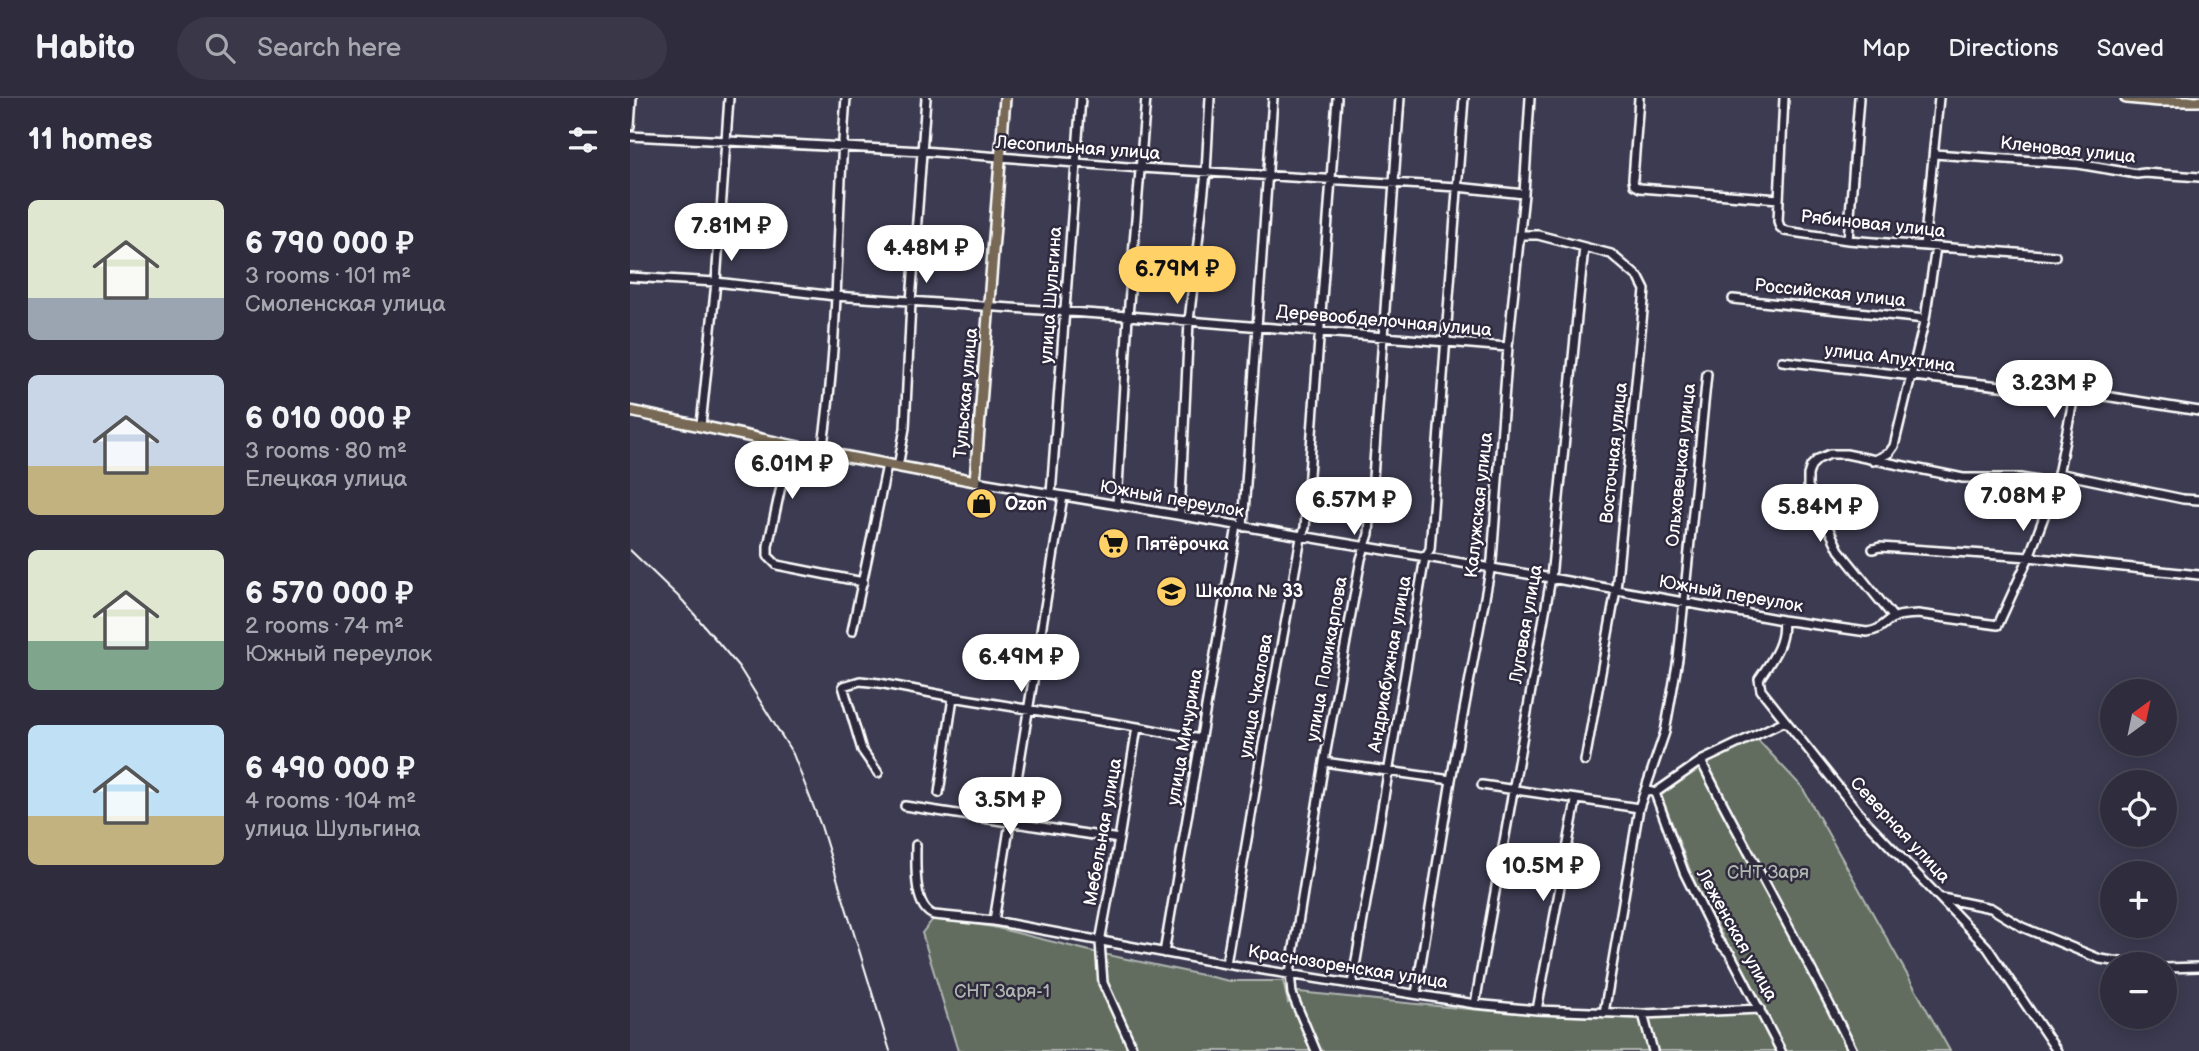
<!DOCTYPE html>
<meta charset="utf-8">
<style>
body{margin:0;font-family:"Balsamiq Sans",sans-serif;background:#3a3848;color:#f1f3f6;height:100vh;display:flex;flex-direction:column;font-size:26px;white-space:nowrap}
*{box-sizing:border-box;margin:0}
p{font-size:23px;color:#a7a7b0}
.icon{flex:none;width:38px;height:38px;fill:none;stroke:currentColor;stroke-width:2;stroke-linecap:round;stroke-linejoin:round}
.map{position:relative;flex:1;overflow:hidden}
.drawer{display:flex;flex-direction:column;background:#2e2c3d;width:630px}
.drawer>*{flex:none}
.needle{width:46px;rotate:33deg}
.fabs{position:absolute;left:1470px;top:581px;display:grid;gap:14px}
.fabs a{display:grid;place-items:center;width:77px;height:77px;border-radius:50%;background:#2e2c3d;box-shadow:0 4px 18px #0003,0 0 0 2px #494857;font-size:35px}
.price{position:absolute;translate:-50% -60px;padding:0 16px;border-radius:24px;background:#fff;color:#222;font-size:23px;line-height:46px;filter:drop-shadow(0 2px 4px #0008)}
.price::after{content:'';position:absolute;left:50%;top:42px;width:21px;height:16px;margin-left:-10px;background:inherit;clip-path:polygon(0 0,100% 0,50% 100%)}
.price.on{background:#ffd166;color:#111}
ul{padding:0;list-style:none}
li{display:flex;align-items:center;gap:21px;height:175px;padding:0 28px}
li span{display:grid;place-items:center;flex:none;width:196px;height:140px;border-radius:10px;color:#555}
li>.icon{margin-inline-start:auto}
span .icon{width:84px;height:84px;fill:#fffc;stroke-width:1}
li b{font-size:30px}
h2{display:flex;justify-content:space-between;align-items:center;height:84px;padding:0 28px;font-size:30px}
header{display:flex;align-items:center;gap:42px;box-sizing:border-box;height:98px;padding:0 35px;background:#2e2c3d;border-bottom:2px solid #494857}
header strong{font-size:33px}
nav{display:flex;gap:38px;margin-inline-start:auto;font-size:24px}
.search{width:490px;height:63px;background:#3a3848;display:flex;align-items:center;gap:18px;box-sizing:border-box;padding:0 24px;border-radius:38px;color:#a7a7b0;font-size:26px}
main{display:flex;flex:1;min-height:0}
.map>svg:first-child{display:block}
.green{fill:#626d61;stroke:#b0b6b0;stroke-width:2}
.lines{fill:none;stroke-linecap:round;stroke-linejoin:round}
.minor-casing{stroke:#fff;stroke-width:12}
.major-casing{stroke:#fff;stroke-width:14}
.minor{stroke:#2f2a3d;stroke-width:7}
.major{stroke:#776954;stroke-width:9}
.rail{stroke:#fff;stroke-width:2}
.labels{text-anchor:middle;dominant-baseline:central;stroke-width:5;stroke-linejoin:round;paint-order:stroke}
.street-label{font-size:18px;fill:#fff;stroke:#2f2a3d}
.poi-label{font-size:18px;font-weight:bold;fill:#fff;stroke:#2f2a3d;text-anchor:start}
.park-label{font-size:18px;fill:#b0b6b0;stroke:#2f2a3d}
</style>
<header>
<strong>Habito</strong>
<div class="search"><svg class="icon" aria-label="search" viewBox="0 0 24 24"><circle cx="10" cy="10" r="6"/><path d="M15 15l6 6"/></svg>Search here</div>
<nav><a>Map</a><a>Directions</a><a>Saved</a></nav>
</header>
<main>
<section class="drawer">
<h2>11 homes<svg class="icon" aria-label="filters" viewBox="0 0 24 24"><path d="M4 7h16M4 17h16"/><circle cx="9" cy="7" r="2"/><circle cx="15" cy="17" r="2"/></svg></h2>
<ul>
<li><span style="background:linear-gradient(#dfe7d0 70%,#9aa5b1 0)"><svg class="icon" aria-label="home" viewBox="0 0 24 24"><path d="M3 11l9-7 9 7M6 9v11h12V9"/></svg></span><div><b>6 790 000 ₽</b><p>3 rooms · 101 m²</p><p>Смоленская улица</p></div></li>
<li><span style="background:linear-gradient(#c9d6e8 65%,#c2b280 0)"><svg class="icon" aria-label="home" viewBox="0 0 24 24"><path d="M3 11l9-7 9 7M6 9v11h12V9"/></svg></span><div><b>6 010 000 ₽</b><p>3 rooms · 80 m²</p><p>Елецкая улица</p></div></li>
<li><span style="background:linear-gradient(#dfe7d0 65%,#7fa58c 0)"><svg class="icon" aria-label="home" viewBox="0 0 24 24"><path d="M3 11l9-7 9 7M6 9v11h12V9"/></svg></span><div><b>6 570 000 ₽</b><p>2 rooms · 74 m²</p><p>Южный переулок</p></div></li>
<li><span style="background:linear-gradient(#bfe0f5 65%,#c2b280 0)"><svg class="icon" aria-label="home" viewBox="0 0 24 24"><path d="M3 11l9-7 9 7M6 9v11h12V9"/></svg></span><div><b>6 490 000 ₽</b><p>4 rooms · 104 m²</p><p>улица Шульгина</p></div></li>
</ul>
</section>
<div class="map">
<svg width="1569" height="953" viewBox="0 0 1569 953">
<rect width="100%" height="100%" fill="#3d3b51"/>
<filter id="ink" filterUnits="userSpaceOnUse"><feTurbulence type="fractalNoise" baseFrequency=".0143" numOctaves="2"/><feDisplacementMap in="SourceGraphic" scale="14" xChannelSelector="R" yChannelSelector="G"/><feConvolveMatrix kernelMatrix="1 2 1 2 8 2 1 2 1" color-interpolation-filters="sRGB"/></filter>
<g filter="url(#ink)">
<path class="green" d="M1127,641l45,48 148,264h-992l-36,-118 12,-15 59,9 101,25 136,29h53l5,22 10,-11c155,15 311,37 466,19l-64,-115 -39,-101 44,-32z"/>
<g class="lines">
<defs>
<path id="minor" d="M1009,0l-6,81 1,6 6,3 139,11
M1154,0l-6,123 2,6 5,4 63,9 207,16
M0,28l2,-28
M0,38l292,15 219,17 316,19 67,7
M1304,56l144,10 59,10 8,-1 54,4
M890,137h18l73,19 28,24 6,12 -29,300 -31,171
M1218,142l11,-142
M1294,148l15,-148
M0,179l86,5 119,14 293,20 380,31
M1103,201l192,20
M1152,263l270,31 9,2 12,7
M1443,303l5,-5 8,-3 113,18
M71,327l15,-143 13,-184
M160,347l-22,101v10l9,9 86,17
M192,354c18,-117 14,-236 24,-354
M1243,363l16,-8 5,-7 31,-127 11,-72
M268,369l7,-39 6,-126 15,-204
M1428,375l125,26 16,1
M345,383l576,97 231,42 85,12c15,-2 15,-8 26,-14 7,-4 17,-3 25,-4l80,11 31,-68 27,-73 17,-83
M421,396l30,-396
M487,406l11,-188 18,-218
M550,417l9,-194 17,-148 4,-75
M613,429l30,-429
M1243,451l7,-2 149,10 170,18
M1264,520l-55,-68 -31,-64v-11l3,-9 7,-7 12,-5h16l117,24h57l36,6
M1152,522c4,22 -11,41 -23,59l2,11 102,128 124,129 70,104
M222,533l35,-166
M1071,663c49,97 104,192 152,290
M694,664l127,18
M248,675l-16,-23 -19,-64 17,-5 19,2 74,14 184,30 63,12
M852,687l157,23
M1016,692l9,3 29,79 34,69 13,14 50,96
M309,695l14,-96
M1025,695l46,-32 84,-40
M275,708l214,33
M286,747c0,19 -3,63 18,70l60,6 232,43 249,40 62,6 106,4 117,-5
M1312,800l49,10 31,19 78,32 34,5
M364,823l69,-425
M534,855l73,-427
M596,866l36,-214 39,-212 4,-10 32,-430
M1535,870l34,-1
M722,886l73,-427 5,-8 34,-451
M786,896l35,-214 41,-220 16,-213 16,-153 6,-96
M845,906l76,-426 33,-331
M907,912l39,-209
M974,915l35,-205 26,-76 13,-73 29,-285
M1013,916l10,37
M504,953l-31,-68 -3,-41 19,-103 18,-112
M686,953l-24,-57 -2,-21 34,-211 37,-203 8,-25 31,-436"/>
<path id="major" d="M1496,0l33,3h40
M0,313l202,43 143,27 30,-383"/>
</defs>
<use href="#minor" class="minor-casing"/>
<use href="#major" class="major-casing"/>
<use href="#minor" class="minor"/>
<use href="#major" class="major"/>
<path class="rail" d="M0,452l53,51 56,66 54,87 28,72 69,225"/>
</g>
</g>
<defs>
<symbol id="shop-disc" viewBox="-11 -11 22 22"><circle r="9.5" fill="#ffd166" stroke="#2f2a3d"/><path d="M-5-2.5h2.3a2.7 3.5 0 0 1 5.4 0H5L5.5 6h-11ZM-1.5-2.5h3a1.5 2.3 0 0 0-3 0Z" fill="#111"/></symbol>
<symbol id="supermarket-disc" viewBox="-11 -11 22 22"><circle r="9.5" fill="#ffd166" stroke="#2f2a3d"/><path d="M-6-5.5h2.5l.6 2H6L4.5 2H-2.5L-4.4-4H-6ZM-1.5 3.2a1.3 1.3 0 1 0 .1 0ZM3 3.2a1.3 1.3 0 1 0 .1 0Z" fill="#111"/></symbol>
<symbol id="school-disc" viewBox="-11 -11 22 22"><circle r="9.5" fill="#ffd166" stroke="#2f2a3d"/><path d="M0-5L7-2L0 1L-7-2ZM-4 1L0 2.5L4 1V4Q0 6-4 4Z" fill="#111"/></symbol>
</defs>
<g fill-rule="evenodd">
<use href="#shop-disc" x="334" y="388" width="35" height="35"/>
<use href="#supermarket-disc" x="466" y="428" width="35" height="35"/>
<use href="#school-disc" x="524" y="476" width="35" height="35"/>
</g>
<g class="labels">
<g class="street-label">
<text transform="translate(448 50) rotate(4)">Лесопильная улица</text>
<text transform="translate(1438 52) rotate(6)">Кленовая улица</text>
<text transform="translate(1243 126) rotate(6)">Рябиновая улица</text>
<text transform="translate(1200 195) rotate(6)">Российская улица</text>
<text transform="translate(421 197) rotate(-86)">улица Шульгина</text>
<text transform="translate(754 223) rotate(5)">Деревообделочная улица</text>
<text transform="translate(1260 260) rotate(7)">улица Апухтина</text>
<text transform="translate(336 295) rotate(-85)">Тульская улица</text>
<text transform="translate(984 355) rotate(-84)">Восточная улица</text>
<text transform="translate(1051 367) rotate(-84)">Ольховецкая улица</text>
<text transform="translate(542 401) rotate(10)">Южный переулок</text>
<text transform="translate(849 407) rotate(-84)">Калужская улица</text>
<text transform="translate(1101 496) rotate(10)">Южный переулок</text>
<text transform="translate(896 526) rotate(-80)">Луговая улица</text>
<text transform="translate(697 561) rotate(-80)">улица Поликарпова</text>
<text transform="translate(760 566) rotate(-80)">Андриабужная улица</text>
<text transform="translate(626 598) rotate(-80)">улица Чкалова</text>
<text transform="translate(555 639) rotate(-80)">улица Мичурина</text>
<text transform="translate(1270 732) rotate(47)">Северная улица</text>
<text transform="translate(473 734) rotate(-80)">Мебельная улица</text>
<text transform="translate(1107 837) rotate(61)">Леженская улица</text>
<text transform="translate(718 869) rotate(9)">Краснозоренская улица</text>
</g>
<g class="poi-label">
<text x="375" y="406">Ozon</text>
<text x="506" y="446">Пятёрочка</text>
<text x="565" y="493">Школа № 33</text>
</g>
<g class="park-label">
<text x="1138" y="774">СНТ Заря</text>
<text x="372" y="893">СНТ Заря-1</text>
</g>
</g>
</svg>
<div class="fabs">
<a><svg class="needle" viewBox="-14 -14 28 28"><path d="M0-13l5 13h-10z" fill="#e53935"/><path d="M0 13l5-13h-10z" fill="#a7a7b0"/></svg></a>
<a><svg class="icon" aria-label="locate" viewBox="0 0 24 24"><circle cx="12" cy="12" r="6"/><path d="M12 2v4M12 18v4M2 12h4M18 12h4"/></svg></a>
<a>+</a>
<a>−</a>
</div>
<b class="price" style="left:101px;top:165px">7.81M ₽</b>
<b class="price" style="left:296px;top:187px">4.48M ₽</b>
<b class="price on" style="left:547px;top:208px">6.79M ₽</b>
<b class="price" style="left:1424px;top:322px">3.23M ₽</b>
<b class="price" style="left:162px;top:403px">6.01M ₽</b>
<b class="price" style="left:1393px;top:435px">7.08M ₽</b>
<b class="price" style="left:724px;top:439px">6.57M ₽</b>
<b class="price" style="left:1190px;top:446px">5.84M ₽</b>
<b class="price" style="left:391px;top:596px">6.49M ₽</b>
<b class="price" style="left:380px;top:739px">3.5M ₽</b>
<b class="price" style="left:913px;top:805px">10.5M ₽</b>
</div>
</main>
